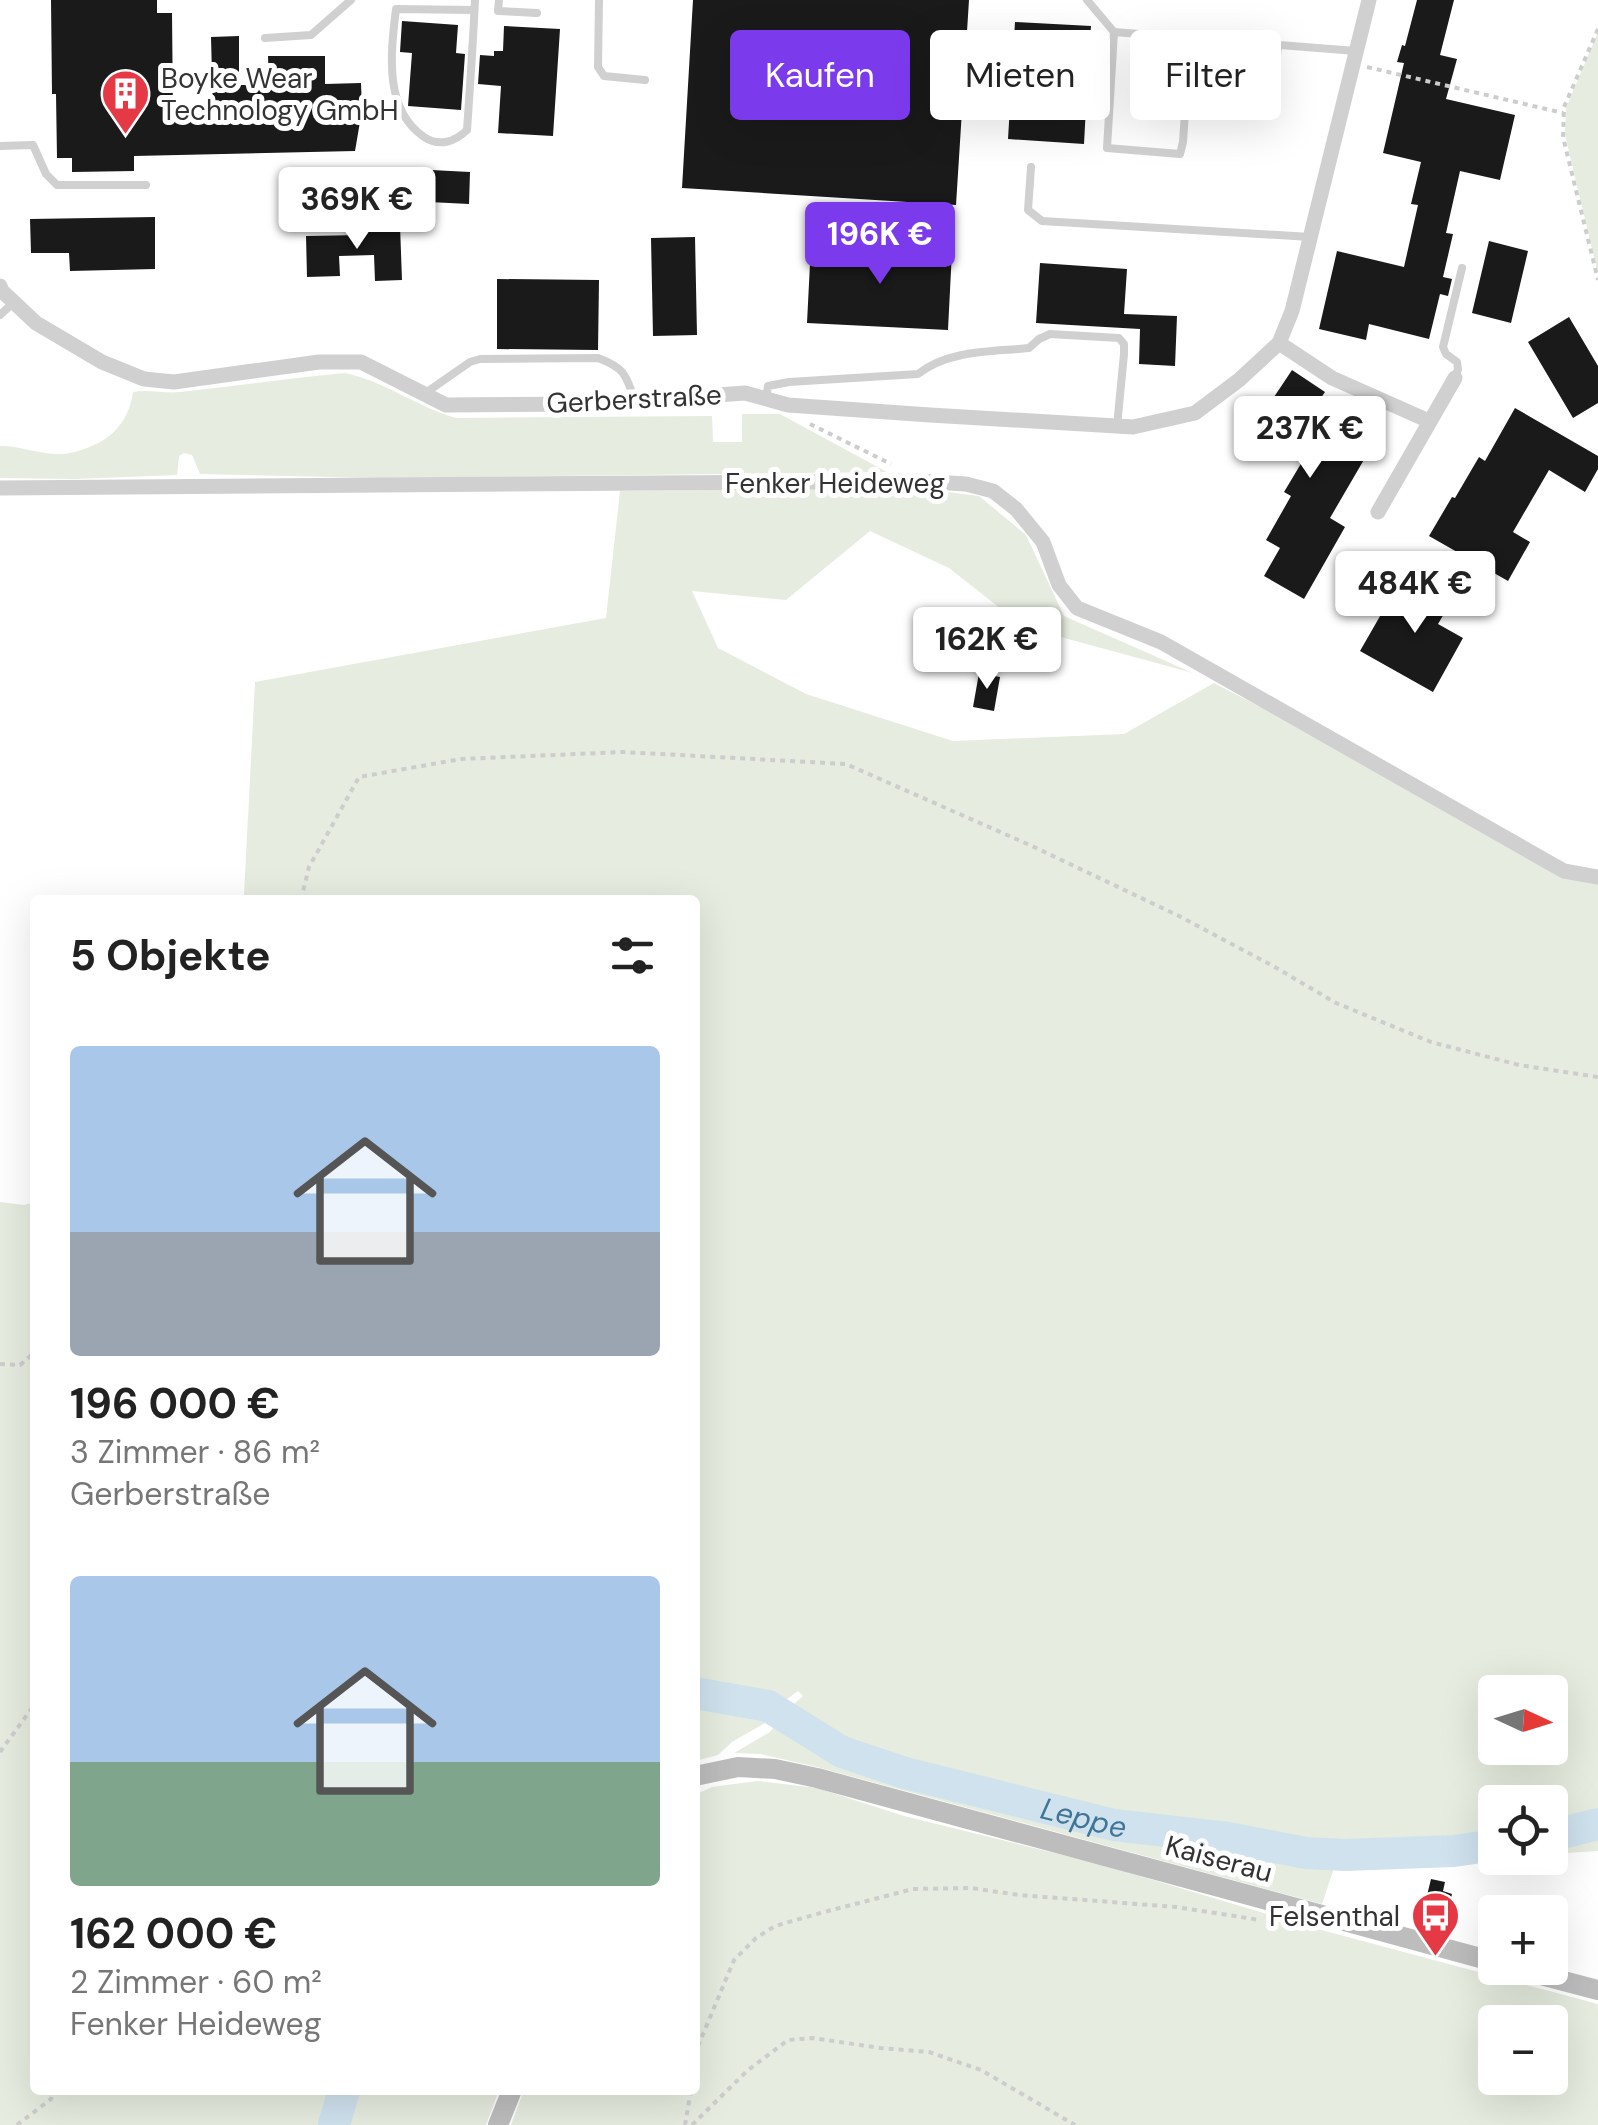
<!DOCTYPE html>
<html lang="de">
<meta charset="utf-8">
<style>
body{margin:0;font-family:"DM Sans",sans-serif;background:#f6f6f6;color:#222;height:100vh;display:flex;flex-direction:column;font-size:38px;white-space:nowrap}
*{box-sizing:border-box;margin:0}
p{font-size:32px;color:#767676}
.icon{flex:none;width:55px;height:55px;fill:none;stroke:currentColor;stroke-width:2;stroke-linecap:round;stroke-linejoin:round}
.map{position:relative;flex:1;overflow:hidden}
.drawer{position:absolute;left:30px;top:895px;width:670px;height:1200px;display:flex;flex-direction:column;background:#fff;border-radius:10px;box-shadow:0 10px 40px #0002}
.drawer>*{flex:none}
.banner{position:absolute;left:730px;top:30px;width:718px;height:90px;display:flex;gap:20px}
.needle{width:65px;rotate:94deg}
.controls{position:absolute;left:1478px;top:1675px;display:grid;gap:20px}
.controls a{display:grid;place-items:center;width:90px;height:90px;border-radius:10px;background:#fff;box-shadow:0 10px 40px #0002;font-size:50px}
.price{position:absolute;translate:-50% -85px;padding:0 22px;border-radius:10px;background:#fff;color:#222;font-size:32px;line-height:65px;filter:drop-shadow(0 2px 5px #0008)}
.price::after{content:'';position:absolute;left:50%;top:60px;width:30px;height:22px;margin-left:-15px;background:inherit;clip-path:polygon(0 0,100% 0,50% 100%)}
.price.selected{background:#7c3aed;color:#fff}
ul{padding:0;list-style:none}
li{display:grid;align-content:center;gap:20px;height:530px;padding:0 40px}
li span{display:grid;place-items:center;height:310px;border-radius:10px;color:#555}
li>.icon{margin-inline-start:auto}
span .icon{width:180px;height:180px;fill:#fffc;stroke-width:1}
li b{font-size:42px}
h2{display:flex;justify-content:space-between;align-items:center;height:120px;padding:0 40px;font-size:42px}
.chip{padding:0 35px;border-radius:10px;background:#fff;box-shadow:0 10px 40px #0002;font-size:35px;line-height:90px}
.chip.selected{background:#7c3aed;color:#fff}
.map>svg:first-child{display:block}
.green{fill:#e6ecdf;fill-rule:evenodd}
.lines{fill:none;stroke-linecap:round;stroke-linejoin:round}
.river{stroke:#cfe2ee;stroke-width:32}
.building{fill:#1a1a1a}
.path{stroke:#cdcdcd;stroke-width:4;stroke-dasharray:5 5;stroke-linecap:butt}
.lane{stroke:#d0d0d0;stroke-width:8}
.street{stroke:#d0d0d0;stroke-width:15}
.secondary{stroke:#bdbdbd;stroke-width:20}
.labels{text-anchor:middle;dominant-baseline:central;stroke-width:10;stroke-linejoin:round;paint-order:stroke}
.poi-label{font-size:28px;fill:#333;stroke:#fff;text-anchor:start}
.street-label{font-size:28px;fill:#333;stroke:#fff}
.water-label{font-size:30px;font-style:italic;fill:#3f7597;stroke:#fff}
</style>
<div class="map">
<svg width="1598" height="2125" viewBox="0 0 1598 2125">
<rect width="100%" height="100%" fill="#fff"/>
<path class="green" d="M1598,32v242l-33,-139 1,-27z
M345,373c39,8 72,34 111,45l256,-2 1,26h29v-28h38l107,58 -510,6 -177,-4 -8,-19 -8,-2 -5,3 -2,19 -102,4 -75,-1v-32c19,0 36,7 55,8 8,1 15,-1 23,-3 31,-9 50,-26 55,-59 16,-3 32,2 47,0 55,-6 110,-14 165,-19z
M915,488l64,8 47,39 38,81 129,57 -169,-46 -75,-59 -79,-37 -84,69 -94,-9 26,57 88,46 147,47 171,-7 90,-51 384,199v969l-48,3v-52h-55v55l-161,11 -12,36 -505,-137 -57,-13 -26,-1 36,-21 15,-20 18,-16 -5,-5 -23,17 -10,15 -33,19 -14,13 -23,6v-861h-471l20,-5 11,-213 351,-64 14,-127zM1495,1692h55v56h-55z
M0,1202l24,3 11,-3v888h464l-13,35h-486z
M757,1781l60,7 87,28 199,49 211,63 284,76v121h-1087l13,-35h171v-295l17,-8zM1495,2022h55v56h-55z"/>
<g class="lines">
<g class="river">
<path id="s1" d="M695,1693l73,13 74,46 63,21 209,52 114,13 78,15 39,2 109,-4 41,-6"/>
<path d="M1550,1836l48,-12"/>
<path d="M334,2125l10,-35"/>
</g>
</g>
<path class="building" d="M51,0h106v13h15l1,102h40l-2,-78 28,-1v49h30l-1,-29h57v28l36,-1 1,27 -7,41 -221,5v15l-62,1v-14h-15l-1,-64h-4z
M693,0h276l-13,205 -274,-17z
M1417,0h37l-14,55 17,4 -11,40 69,16 -15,65 -40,-9 -14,62 7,1 -10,43 9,2 -4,17 -8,-2 -11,45 -60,-15 -3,16 -47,-11 18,-78 67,16 14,-62 -7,-1 10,-42 -38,-9 21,-90 -7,-1 5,-17 3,1z
M402,21l56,4 -2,28 9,1 -4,56 -53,-4 4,-53 -12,-1z
M1015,22l76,4 -3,39 -37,-2 -2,42 37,2 -2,37 -76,-5z
M504,26l56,3 -7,107 -55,-3 3,-47 -23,-2 2,-29 14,1v-5h9z
M431,170l39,2 -1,32 -40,-2z
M155,217v52l-85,2 -1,-18h-38l-1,-34z
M400,225l2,55 -27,1 -1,-26 -35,1 1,20 -33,1 -1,-41 56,-1v-8z
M695,237l2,98 -44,1 -2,-98z
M1489,241l39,10 -17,72 -39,-10z
M811,244l141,7 -4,79 -141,-7z
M1040,263l87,6 -3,45 53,2 -2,50 -36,-2 1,-35 -104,-6z
M497,279l102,1 -1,70 -101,-1z
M1569,317l29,49v37l-25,15 -45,-76z
M1292,370l33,22 -9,13 60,34 -46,79 15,9 -41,72 -40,-23 16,-28 -14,-8 25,-44 -7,-4 18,-30 -36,-23 8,-12 -14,-9z
M1515,408l83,48v13l-13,23 -36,-22 -36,62 17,10 -22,39 -79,-45 23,-39 3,1 24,-41 6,4z
M1421,576l34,19 -17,29 25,14 -30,54 -73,-41 31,-54 14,8z
M979,673l21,4 -6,34 -21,-4z
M1431,1879l14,3 -2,9 9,3 -6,23 -23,-5z"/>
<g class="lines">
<path class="path" d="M1598,29l-34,78 -1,30 35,143
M1367,67l196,46
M810,424l81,40
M301,900l8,-33 50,-90 102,-18 162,-7 223,12 186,82 147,70 94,50 63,37 95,39 88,23 79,12
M0,1364l20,1 15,-13
M0,1752l35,-48
M695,2066l3,-20 36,-86 22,-22 19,-12 49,-14 89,-23 58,-1 48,7 157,12 84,13
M17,2125l34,-26 4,-9
M685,2125l6,-35
M692,2125l56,-55 40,-30 25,-2 67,10 49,4 52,18 94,55"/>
<path class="lane" d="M499,0l-1,11 39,2
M599,0l-1,67 6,9 41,4
M1087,0l27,32 242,19
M474,10l-78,-1c-5,42 -13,100 28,128 15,10 31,5 43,-7 3,-43 6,-87 8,-130
M1114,32l-7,116 73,6 3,-12 7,-104
M265,38l46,-3 40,-35
M1276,69l2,-24
M0,146l33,-1 13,29 11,11h89
M1031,167l-3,43 14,11 268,16
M0,315l14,-13
M1455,378l3,-9 -1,-7 -11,-8 -3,-7 19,-79
M424,394l46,-32 10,-3 118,-1c27,10 28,17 37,43
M766,398l2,-12 21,-4 129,-8c30,-24 73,-22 111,-26l10,-9 11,-5 69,4 5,6v10l-7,72"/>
<path class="street" d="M0,286l2,5 34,32 66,39 42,17 30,3 145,-20h42l85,43 148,-1 151,-11 43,12 142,10 203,12 62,-14 44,-33 40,-37 13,-32 77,-311
M1279,343l53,35 97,43
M0,488l915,-7 51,3 27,7 23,18 27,33 16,43 18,23 84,34 403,229 34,6
M1378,512l77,-134"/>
<path class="secondary" d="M695,1776l43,-9 37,2 42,9 678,184
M1514,1968l84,22
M498,2125l14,-35"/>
</g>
<defs>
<symbol id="building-pin" viewBox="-11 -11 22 30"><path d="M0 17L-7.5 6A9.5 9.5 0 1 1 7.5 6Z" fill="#e63946" stroke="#fff"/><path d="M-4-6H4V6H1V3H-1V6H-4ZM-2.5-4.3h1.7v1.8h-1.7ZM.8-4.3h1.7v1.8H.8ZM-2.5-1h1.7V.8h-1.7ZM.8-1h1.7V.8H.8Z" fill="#fff"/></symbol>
<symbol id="bus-pin" viewBox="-11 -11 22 30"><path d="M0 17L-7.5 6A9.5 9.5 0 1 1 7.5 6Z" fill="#e63946" stroke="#fff"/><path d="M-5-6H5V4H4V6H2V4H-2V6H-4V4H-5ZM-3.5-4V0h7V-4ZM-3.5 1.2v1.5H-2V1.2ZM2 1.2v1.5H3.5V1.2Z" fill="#fff"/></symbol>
</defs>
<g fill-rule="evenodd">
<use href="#building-pin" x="98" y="66" width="55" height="75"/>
<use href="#bus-pin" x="1408" y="1888" width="55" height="75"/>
</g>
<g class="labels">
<g class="poi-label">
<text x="161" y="78">Boyke Wear<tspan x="161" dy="32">Technology GmbH</tspan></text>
<text x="1400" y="1916" text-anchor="end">Felsenthal</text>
</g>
<g class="street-label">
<text transform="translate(634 399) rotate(-3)">Gerberstraße</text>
<text x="835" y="483">Fenker Heideweg</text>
<text transform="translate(1219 1859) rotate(15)">Kaiserau</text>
</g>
<g class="water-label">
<text stroke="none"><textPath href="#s1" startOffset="412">Leppe</textPath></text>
</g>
</g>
</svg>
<div class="controls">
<a><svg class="needle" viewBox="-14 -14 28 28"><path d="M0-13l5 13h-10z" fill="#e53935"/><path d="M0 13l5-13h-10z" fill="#767676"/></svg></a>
<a><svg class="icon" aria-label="locate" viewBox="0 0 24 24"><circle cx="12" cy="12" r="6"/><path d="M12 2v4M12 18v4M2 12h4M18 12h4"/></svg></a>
<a>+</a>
<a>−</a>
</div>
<b class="price" style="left:357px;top:252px">369K €</b>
<b class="price selected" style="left:880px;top:287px">196K €</b>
<b class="price" style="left:1310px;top:481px">237K €</b>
<b class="price" style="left:1415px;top:636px">484K €</b>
<b class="price" style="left:987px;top:692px">162K €</b>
<div class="banner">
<a class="chip selected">Kaufen</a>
<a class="chip">Mieten</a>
<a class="chip">Filter</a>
</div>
<section class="drawer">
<h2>5 Objekte<svg class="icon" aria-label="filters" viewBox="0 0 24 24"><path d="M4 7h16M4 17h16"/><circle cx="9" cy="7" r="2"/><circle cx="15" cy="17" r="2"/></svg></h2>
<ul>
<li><span style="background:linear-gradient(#a9c7e8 60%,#9aa5b1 0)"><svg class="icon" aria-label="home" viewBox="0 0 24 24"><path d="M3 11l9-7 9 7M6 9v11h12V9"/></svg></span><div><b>196 000 €</b><p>3 Zimmer · 86 m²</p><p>Gerberstraße</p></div></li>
<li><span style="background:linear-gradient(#a9c7e8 60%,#7fa58c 0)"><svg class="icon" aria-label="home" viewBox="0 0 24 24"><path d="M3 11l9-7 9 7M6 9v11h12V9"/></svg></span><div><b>162 000 €</b><p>2 Zimmer · 60 m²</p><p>Fenker Heideweg</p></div></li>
</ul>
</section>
</div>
